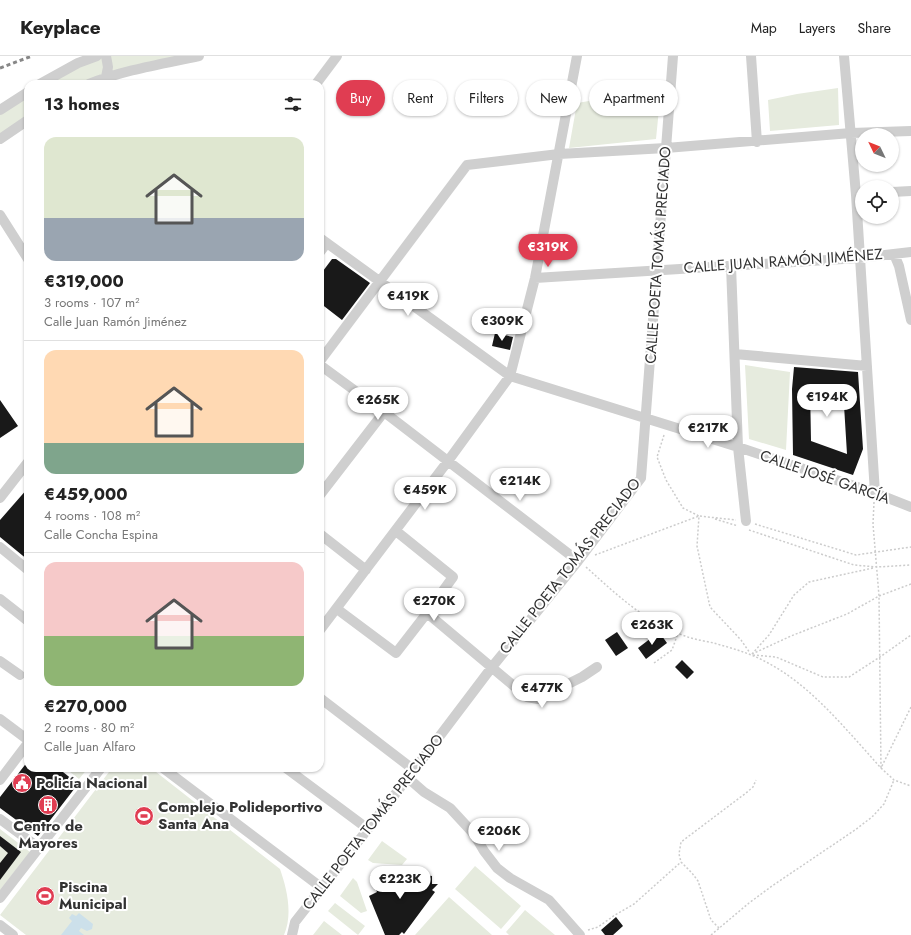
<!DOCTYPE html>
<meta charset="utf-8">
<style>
body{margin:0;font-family:Jost,sans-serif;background:#f2f2f2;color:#222;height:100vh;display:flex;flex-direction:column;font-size:15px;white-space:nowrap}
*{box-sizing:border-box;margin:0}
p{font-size:13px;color:#767676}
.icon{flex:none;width:22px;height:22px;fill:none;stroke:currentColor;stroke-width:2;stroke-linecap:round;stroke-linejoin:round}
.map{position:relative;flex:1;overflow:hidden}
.details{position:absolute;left:24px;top:24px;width:300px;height:692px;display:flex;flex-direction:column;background:#fff;border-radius:12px;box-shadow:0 1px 3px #0004}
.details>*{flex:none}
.hud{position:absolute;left:336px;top:24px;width:380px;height:36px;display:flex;gap:8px}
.needle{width:26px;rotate:313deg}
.fabs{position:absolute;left:855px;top:72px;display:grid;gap:8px}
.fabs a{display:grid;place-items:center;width:44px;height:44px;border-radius:50%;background:#fff;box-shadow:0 1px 3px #0004;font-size:20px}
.price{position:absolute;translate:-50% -34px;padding:0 9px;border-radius:14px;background:#fff;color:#222;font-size:13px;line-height:26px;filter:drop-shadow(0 1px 2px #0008)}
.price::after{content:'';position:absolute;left:50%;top:24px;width:12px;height:9px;margin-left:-6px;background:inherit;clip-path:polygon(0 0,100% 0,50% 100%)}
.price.selected{background:#e03d52;color:#fff}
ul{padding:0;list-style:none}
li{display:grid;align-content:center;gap:8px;height:212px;padding:0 20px}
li+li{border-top:1px solid #e0e0e0}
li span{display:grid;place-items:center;height:124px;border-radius:12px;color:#555}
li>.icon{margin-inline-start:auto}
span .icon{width:72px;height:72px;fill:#fffc;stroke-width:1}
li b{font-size:17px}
h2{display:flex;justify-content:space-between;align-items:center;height:48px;padding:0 20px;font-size:17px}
.pill{padding:0 14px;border-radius:18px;background:#fff;box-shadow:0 1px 3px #0004;font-size:14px;line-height:36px}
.pill.selected{background:#e03d52;color:#fff}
header{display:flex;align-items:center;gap:24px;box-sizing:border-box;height:56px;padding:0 20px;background:#fff;border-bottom:1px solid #e0e0e0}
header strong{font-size:19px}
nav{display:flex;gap:22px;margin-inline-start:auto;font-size:14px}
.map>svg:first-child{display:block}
.green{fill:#e6ebde}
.water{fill:#cce0ea}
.building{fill:#191919;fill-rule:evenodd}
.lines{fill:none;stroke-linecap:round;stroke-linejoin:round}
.path{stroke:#ccc;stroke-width:1.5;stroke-dasharray:2 2;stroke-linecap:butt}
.minor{stroke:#cfcfcf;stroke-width:10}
.rail{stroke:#878787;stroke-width:3;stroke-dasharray:4 3;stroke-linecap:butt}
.labels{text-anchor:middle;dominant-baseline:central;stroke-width:4;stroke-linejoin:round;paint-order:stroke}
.street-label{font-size:15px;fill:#323232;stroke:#fff}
.poi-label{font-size:15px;font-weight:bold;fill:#323232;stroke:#fff;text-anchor:start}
</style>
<header>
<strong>Keyplace</strong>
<nav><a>Map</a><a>Layers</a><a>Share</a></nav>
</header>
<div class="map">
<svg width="911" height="879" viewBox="0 0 911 879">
<rect width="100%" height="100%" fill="#fff"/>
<path class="green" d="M97,0h102l-110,28h-49z
M838,32l1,37 -69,6 -2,-31 29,-6z
M661,33l-5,50 -87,9 8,-45z
M28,36v28l-28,19v-29z
M745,309l45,7 -4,78 -37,-11z
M65,712h23l-9,11z
M112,712h39l129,101c7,20 13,45 4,66h-258l-26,-20z
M0,773l30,23 -30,38z
M382,785l25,18 -5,6 -29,-2 -5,-3z
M475,810l46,40 -20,23 -46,-40z
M353,822l4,4 10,29 -6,2 -21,-17z
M449,841l43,38h-77z
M335,847l30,23 -7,9 -30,-24z
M525,854l30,25h-46l-3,-3z
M324,865l18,14h-29z"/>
<path class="water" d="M79,857l14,11 -1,5 -5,2 -6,-3 -2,3 5,4h-23l11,-14 -3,-3 3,-4 4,2z"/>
<path class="building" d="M332,203h4l34,24 -28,37 -22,-17v-28z
M495,277l18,4 -3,13 -18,-4z
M794,311l64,5 5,77 -10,26 -60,-20 -1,-66zM810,330l33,3 4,65 -36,-13z
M0,344l18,26 -18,12z
M28,432v72l-28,-23v-17z
M617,576l11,16 -12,8 -11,-16z
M659,576l8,11 -21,16 -8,-11z
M682,604l12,12 -7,7 -12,-12z
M28,705v7h30l20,16 -40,52 -38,-28v-11z
M0,780l21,16 -21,28v-17l8,-10 -8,-7z
M389,814l43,6v8h6l-6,6 3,2 -31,42 -2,-2 -3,3h-14l-16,-39 8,-4 -7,-17 18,3z
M616,861l7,9 -10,9h-8l-4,-5z"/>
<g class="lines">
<path class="path" d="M664,379l-7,22 9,23 17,28 16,8 -2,30 13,61 31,33 9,13
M874,446l-1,22 6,72 2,172
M715,463l23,7
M755,468l101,31 55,-8
M749,474l105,35 23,2 34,-2
M595,499l104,-39 37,4
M586,511c30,27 60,56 99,69 10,4 22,5 32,8 18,5 35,10 51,19 45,24 79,68 113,105
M752,598l39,-18 56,-22 32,-18 32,-12
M752,598l17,-19 25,-40 15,-13 64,-14
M753,599l23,2 47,20h26l31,-20 31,-22
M654,607l18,-13 6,-17
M911,651l-30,61 13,12 17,6
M719,872l-8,-8 -13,-39 -6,-8 -11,-11 -2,-8 2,-12 65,-49 7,-6 3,-7
M588,874l10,-3 17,-12 19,-11 47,-42
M711,879l38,-32 23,-17 83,-56 17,-13 12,-13 10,-24"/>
<path class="minor" d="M751,0l6,86
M844,0l12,139 19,298
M106,21l2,-10 -2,-11
M40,28l38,-21 19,-7
M89,28c35,-14 73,-20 110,-28
M316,28l21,-28
M0,54l28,-18
M0,83l28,-19
M892,136l19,-1
M0,159l28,44
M320,182l190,138 228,71 137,46 36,14
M320,196l7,-9
M894,198l5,12 12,54
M731,210l7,181 8,74
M535,222l324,-20 52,-6
M735,298l132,12
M320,305l147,-196 92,-11 107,-6 185,-15 60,-2
M320,309l64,47 194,149
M320,439l64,-83
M0,442l28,-36
M320,478l46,36
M0,491l28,23
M0,543l28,22
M337,553l59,44 31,-40 26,-36 -57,-46
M427,557l100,84 11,2 44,-22 15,-10
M320,574l128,-169 62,-85 25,-98 42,-222
M0,605l20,14
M320,642l94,72
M0,663l28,21
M163,712l159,120
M286,712l82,61
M408,722l16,14 26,16 24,26 10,17 13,17 13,10 39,22 31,35
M0,724l28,-37
M0,763l39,29
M0,842l101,-130
M0,869l13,10
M292,879l3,-13 119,-152 78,-103 86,-106 63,-83 32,-422"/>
<path class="rail" d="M0,12l32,-12"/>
</g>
<defs>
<symbol id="civic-disc" viewBox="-11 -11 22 22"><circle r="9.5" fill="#e03d52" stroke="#fff"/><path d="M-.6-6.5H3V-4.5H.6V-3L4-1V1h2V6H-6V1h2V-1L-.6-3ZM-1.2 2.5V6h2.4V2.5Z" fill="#fff"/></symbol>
<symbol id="building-disc" viewBox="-11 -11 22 22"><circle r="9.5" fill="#e03d52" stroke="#fff"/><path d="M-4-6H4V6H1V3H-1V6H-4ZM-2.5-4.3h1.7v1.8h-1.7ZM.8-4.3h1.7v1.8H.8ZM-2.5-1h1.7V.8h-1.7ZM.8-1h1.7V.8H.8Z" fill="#fff"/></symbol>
<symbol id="stadium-disc" viewBox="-11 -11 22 22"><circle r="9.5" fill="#e03d52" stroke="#fff"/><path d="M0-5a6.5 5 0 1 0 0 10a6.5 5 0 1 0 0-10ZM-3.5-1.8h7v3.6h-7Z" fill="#fff"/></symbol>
</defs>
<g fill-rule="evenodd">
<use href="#civic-disc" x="11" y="716" width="22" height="22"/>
<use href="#building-disc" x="37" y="738" width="22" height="22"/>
<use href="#stadium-disc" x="133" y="749" width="22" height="22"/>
<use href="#stadium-disc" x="34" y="829" width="22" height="22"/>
</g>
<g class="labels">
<g class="street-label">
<text transform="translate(658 199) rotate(-86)">CALLE POETA TOMÁS PRECIADO</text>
<text transform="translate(783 205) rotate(-4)">CALLE JUAN RAMÓN JIMÉNEZ</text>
<text transform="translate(825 421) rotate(19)">CALLE JOSÉ GARCÍA</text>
<text transform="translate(570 510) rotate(-52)">CALLE POETA TOMÁS PRECIADO</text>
<text transform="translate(373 766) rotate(-52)">CALLE POETA TOMÁS PRECIADO</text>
</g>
<g class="poi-label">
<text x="36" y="727">Policía Nacional</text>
<text x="158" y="751">Complejo Polideportivo<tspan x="158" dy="17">Santa Ana</tspan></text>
<text x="48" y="770" text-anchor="middle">Centro de<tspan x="48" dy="17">Mayores</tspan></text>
<text x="59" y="831">Piscina<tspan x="59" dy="17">Municipal</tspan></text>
</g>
</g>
</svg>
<div class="fabs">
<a><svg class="needle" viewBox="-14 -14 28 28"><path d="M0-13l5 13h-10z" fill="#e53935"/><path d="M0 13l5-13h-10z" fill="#767676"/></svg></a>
<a><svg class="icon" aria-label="locate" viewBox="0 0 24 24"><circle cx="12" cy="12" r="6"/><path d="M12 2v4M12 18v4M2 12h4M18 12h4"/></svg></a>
</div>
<b class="price selected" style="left:548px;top:212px">€319K</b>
<b class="price" style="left:408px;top:261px">€419K</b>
<b class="price" style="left:502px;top:286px">€309K</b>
<b class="price" style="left:827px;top:362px">€194K</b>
<b class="price" style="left:378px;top:365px">€265K</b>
<b class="price" style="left:708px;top:393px">€217K</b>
<b class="price" style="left:520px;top:446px">€214K</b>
<b class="price" style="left:425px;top:455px">€459K</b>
<b class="price" style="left:434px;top:566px">€270K</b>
<b class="price" style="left:652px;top:590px">€263K</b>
<b class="price" style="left:542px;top:653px">€477K</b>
<b class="price" style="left:499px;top:796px">€206K</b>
<b class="price" style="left:400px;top:844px">€223K</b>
<div class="hud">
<a class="pill selected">Buy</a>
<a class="pill">Rent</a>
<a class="pill">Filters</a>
<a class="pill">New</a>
<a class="pill">Apartment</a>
</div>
<section class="details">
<h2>13 homes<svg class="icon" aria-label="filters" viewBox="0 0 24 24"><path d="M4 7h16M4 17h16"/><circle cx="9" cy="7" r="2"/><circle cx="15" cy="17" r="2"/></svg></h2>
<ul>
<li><span style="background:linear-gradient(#dfe7d0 65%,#9aa5b1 0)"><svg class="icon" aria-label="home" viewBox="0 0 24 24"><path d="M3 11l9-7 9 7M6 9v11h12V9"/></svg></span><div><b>€319,000</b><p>3 rooms · 107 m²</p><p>Calle Juan Ramón Jiménez</p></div></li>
<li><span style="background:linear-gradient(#ffd9b3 75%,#7fa58c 0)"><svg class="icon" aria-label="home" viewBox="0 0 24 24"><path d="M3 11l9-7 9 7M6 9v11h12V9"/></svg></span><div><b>€459,000</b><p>4 rooms · 108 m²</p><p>Calle Concha Espina</p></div></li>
<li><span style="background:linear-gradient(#f6c9c9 60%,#8fb573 0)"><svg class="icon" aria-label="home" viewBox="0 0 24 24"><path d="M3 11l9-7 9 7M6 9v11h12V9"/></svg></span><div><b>€270,000</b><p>2 rooms · 80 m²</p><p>Calle Juan Alfaro</p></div></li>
</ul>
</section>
</div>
